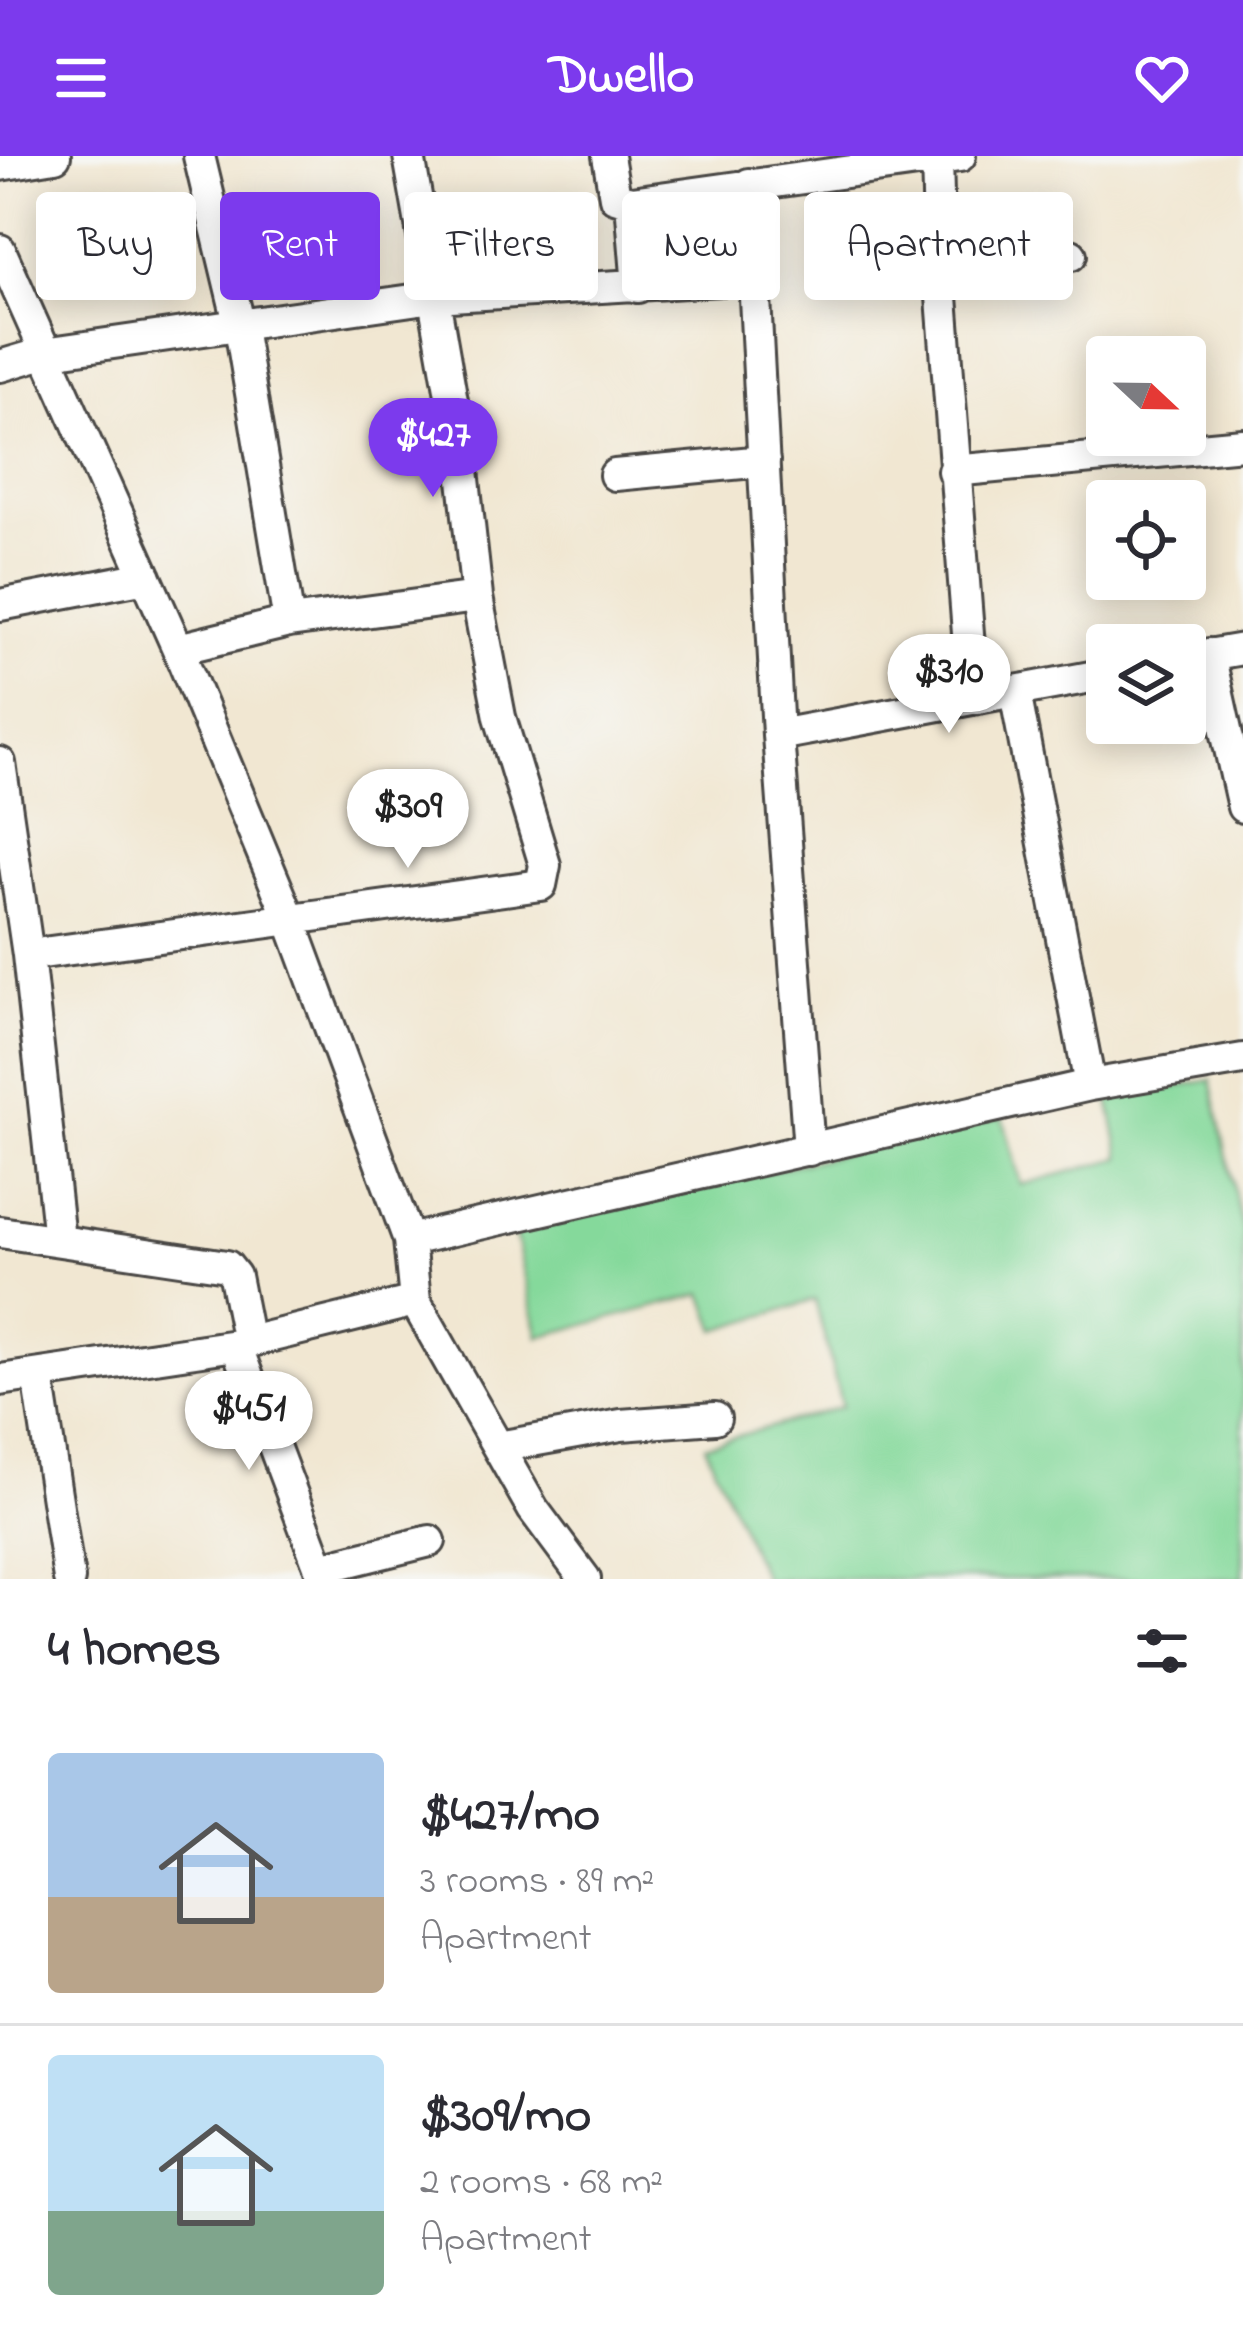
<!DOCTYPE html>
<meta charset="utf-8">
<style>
body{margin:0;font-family:"Indie Flower",sans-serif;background:#f2f2f3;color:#2b2b33;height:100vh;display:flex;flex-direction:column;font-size:45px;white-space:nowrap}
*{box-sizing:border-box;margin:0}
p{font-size:39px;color:#7c7c81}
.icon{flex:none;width:66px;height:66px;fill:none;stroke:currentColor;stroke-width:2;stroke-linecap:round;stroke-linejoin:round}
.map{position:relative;height:1423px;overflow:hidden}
.panel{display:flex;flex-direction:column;background:#fff;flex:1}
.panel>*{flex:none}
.hud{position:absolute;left:36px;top:36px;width:1173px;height:108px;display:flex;gap:24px}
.needle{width:78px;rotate:112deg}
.controls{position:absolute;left:1086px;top:180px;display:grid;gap:24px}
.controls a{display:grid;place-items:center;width:120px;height:120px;border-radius:12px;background:#fff;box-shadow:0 6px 30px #0003;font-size:60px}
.price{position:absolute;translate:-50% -102px;padding:0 27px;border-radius:42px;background:#fff;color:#222;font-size:39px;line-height:78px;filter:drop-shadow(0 3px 6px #0008)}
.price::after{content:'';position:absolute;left:50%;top:72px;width:36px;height:27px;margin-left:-18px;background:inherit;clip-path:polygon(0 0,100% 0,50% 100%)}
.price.selected{background:#7c3aed;color:#fff}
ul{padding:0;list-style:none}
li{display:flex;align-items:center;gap:36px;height:300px;padding:0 48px}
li+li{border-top:3px solid #e1e1e2}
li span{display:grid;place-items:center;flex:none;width:336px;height:240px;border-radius:12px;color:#555}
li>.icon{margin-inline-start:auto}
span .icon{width:144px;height:144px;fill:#fffc;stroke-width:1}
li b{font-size:51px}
h2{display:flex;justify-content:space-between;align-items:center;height:144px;padding:0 48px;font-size:51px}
.pill{padding:0 42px;border-radius:12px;background:#fff;box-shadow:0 6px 30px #0003;font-size:42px;line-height:108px}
.pill.selected{background:#7c3aed;color:#fff}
header{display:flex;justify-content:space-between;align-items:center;height:156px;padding:0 48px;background:#7c3aed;color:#fff;font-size:54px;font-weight:700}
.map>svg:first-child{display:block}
.green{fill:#85d99b;stroke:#588263;stroke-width:3}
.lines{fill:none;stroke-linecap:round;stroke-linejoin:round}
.street-casing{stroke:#494744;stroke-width:36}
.street{stroke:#fff;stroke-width:30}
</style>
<header><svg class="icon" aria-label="menu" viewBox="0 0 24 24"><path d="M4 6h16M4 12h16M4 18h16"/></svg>Dwello<svg class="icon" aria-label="heart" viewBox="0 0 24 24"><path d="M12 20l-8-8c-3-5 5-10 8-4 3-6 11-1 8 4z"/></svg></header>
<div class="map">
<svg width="1243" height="1423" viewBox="0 0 1243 1423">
<rect width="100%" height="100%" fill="#f6f6f2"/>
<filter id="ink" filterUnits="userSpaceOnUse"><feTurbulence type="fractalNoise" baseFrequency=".00833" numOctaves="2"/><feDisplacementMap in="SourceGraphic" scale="24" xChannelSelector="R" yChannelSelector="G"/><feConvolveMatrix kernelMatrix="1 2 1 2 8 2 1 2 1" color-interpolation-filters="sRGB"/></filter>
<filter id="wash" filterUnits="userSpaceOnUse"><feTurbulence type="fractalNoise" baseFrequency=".004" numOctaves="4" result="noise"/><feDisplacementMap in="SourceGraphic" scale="48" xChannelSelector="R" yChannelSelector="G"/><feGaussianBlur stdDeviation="2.7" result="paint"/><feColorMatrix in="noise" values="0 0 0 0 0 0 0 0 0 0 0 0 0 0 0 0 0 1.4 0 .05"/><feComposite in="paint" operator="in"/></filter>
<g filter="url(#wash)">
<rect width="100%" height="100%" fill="#f1e7d2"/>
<path class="green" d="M1211,924l32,153v346h-479l-59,-134 137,-38 -27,-107 -98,30 -14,-36 -164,43 -25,-107 489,-113 18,68 100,-27 -12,-59z"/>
</g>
<g filter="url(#ink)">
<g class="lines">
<defs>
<path id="street" d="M199,0l41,171 49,295
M608,0l7,41 16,5 329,-46
M937,2l3,113 33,427
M0,9l55,-9
M749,28l29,551 31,415
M631,46l7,85
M0,94l178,399 113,273 118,318 6,61 118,208 52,70
M940,115l131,-16
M0,210l44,-13 389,-56 322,-19
M953,315l290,-27
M615,319l149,-14
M0,449l146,-28
M178,493l111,-27 188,-25 -16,-145 -52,-296
M1209,498l34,153
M1185,503l58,-10
M1015,536l75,393
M778,579l329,-61
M0,607l28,192 31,284
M28,799l513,-70 4,-20 -45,-148 -23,-120
M0,1076l227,34 8,10 13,66
M409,1084l681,-155 153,-26
M236,1189l88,234
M38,1220l31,203
M0,1224l236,-35 179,-44
M498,1291l123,-22 94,-7
M321,1412l109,-27"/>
</defs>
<use href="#street" class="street-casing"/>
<use href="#street" class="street"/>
</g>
</g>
</svg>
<div class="controls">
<a><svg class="needle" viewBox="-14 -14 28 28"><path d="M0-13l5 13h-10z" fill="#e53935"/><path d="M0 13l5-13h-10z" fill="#7c7c81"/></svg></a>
<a><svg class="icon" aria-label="locate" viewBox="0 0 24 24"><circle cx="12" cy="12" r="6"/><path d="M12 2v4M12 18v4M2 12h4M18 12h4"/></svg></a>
<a><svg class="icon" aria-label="layers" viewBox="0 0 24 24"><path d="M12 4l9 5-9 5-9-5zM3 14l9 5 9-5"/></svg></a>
</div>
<b class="price selected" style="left:433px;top:344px">$427</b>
<b class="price" style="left:949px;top:580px">$310</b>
<b class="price" style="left:408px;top:715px">$309</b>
<b class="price" style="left:249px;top:1317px">$451</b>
<div class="hud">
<a class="pill">Buy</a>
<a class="pill selected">Rent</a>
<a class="pill">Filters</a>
<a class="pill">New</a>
<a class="pill">Apartment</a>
</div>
</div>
<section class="panel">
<h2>4 homes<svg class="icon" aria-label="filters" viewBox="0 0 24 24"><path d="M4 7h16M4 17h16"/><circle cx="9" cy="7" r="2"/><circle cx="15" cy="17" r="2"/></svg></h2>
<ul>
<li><span style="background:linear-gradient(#a9c7e8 60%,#b9a48a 0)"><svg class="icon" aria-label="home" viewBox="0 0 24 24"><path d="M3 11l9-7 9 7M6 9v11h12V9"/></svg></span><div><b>$427/mo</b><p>3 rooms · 89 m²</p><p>Apartment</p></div></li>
<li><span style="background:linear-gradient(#bfe0f5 65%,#7fa58c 0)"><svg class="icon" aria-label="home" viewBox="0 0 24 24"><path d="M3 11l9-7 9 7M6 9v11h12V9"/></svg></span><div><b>$309/mo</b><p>2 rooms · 68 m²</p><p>Apartment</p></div></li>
</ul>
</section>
